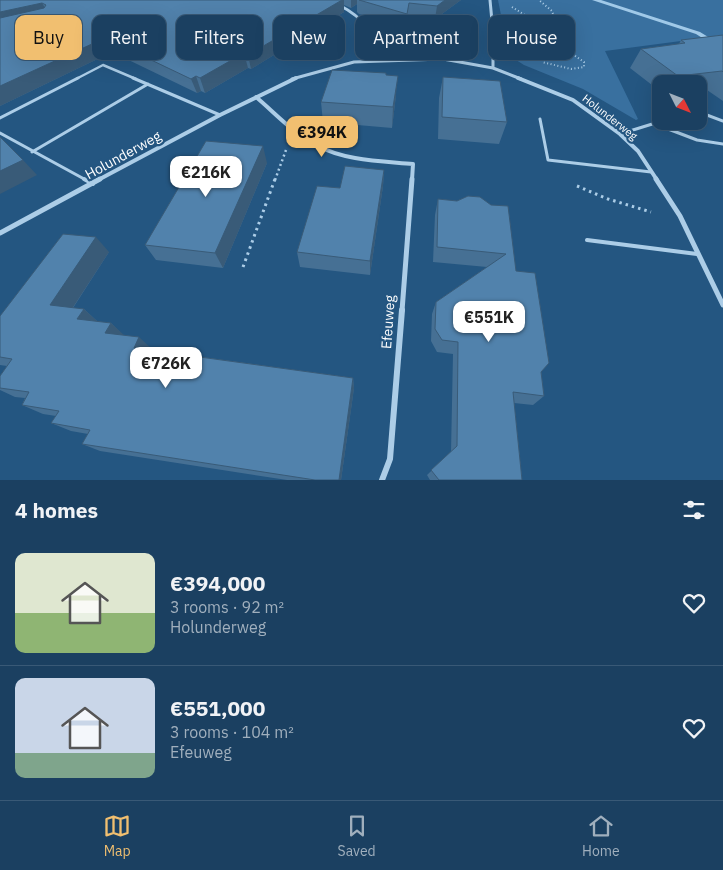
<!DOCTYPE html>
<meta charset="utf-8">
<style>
body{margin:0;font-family:"IBM Plex Sans",sans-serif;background:#244767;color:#f1f3f6;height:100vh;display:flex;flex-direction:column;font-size:19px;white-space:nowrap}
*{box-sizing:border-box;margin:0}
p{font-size:16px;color:#a0afbd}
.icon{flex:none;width:28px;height:28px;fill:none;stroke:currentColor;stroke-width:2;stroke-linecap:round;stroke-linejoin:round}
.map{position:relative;height:480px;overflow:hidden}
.sheet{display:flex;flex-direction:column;background:#1b4061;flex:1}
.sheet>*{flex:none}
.hud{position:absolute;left:15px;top:15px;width:694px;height:45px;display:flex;gap:10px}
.needle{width:32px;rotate:132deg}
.tools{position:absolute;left:652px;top:75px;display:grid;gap:10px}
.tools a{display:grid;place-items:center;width:55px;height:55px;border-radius:10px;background:#1b4061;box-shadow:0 5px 20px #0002,0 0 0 1px #395976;font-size:25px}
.price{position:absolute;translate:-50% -42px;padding:0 11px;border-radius:10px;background:#fff;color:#222;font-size:16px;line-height:32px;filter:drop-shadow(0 1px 2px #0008)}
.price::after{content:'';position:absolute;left:50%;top:30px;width:15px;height:11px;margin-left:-8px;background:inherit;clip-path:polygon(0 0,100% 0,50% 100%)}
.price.on{background:#f1bf70;color:#111}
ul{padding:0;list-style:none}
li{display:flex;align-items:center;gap:15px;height:125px;padding:0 15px}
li+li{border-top:1px solid #395976}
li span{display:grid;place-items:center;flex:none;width:140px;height:100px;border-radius:10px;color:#555}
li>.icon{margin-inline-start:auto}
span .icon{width:60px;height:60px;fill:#fffc;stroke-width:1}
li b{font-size:21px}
h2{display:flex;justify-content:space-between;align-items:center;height:60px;padding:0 15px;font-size:21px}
.pill{padding:0 18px;border-radius:10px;background:#1b4061;box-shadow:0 5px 20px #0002,0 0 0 1px #395976;font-size:18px;line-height:45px}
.pill.on{background:#f1bf70;color:#111}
.tab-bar{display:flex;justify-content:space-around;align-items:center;height:70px;border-top:1px solid #395976;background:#1b4061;font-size:14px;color:#a0afbd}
.tab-bar a{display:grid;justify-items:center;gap:2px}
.tab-bar .on{color:#f1bf70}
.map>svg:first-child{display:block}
.green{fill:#39709f}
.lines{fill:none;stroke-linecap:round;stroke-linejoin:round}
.stream{fill:#a0c9e8;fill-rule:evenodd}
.path-far2{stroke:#accde7;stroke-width:2;stroke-dasharray:1 2.5;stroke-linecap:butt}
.path-far1{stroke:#accde7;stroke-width:2.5;stroke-dasharray:2 3;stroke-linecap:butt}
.path{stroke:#accde7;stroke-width:3;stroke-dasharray:2.5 4;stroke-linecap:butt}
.lane-far2{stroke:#accde7;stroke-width:2.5}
.lane-far1{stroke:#accde7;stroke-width:3}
.lane{stroke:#accde7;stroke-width:4}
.street-far3{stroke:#accde7;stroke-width:3}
.street-far2{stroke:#accde7;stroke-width:4}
.street-far1{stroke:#accde7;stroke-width:5}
.street{stroke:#accde7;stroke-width:6}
.wall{fill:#467094}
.shaded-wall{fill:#395b78}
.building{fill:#5182ac;stroke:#395b78}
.labels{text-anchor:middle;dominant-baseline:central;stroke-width:4.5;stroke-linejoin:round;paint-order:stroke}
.far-street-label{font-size:11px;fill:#fff;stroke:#245681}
.street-label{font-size:14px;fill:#fff;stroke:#245681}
</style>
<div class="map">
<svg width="723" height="480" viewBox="0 0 723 480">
<rect width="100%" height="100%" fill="#245681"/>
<path class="green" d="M498,0h225v37l-27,2 -91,12 33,68 -2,1 -53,-31 -59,-24 -11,-7 -5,-8z"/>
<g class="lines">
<path class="stream" d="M592,0h9l99,32 23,14v5l-27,-17z"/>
<path class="path-far2" d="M512,7l16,10 27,3 -3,-9 -13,-11
M397,35l14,-2
M514,35l18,4 20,1 32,22v5l-13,2 -29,-7
M532,39l-5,11 5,8
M552,40l4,-10 -1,-10"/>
<path class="path-far1" d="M275,180l11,-30"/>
<path class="path" d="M577,186l31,13 43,13
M243,267l32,-88"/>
<path class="lane-far2" d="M76,79l27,-14 33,14"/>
<path class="lane-far1" d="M133,78l87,37
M699,112l24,9
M0,118l78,-40
M540,119l8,41 103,12
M655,124l42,16 26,4
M0,133l86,47
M620,134l42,-13
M32,152l116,-68"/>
<path class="lane" d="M84,179l9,5
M587,240l110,14"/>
<path class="street-far3" d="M490,0l3,32v36
M339,5c27,14 34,28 45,55
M292,79l62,-17 89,-3 50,9 28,11"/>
<path class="street-far2" d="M518,78l55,22 47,34 18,17 19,29
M256,97c19,16 37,36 60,48 29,16 65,16 97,19l-1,16
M98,180l122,-65 76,-37"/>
<path class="street-far1" d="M656,179l24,37 43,89
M0,233l100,-54
M402,311l10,-132"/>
<path class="street" d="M382,480l8,-21 12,-149"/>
</g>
<path class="wall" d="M0,0h461l-26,19 -27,-2 -2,10 -47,-13 -2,-2v-8l-6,4 -7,-3v7l-93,57 -3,-1 -43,25 -4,-2 -4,2 -85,-41 -112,54z
M723,35v66l-16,-11 -8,1v-7h-38v8l-31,-24 11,-19 38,-5 2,-4z
M386,75l10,20 -4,33 -69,-6 -2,-20z
M443,77l64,45 -8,22 -61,-5 1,-41z
M267,163l-44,105 -67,-8 -11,-15z
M384,170l-1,16 -13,89 -70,-8 -3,-15 43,-64z
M468,196l48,75 25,101 3,24 -11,9 -19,-2 8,77h-92l-3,-5 24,-23 2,-98 -16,-2 -6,-11 1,-27 4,-12 51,-35 -54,-5 2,-47 3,-16 19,2z
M109,252l-36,56 11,1 14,13 13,1 13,13 28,13 -1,1 202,28 1,10 -13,92h-54l-187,-29 -18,-7 6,-10 -17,-3 -20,-8 5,-7 -13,-2 -21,-9 3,-7 -10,-1 -15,-7v-14l7,-10 -7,-1v-49z"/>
<path class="shaded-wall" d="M342,0h2v12l-93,57 -3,-14z
M351,0h6v4l-6,4z
M445,0h16l-26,19 2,-13z
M42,3l8,13 -50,12v-16z
M105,38l7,14 -112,54v-20z
M244,53l4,15 -43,25 -5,-15z
M196,76l5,15 -4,2 -6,-14z
M398,76l-2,19 -4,33 1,-21z
M263,146l4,17 -44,105 -8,-15z
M23,160l14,15 -37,19v-23z
M384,170l-1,16 -13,89v-14z
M96,237l13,15 -43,66 -16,-13z
M84,309l14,13 -21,-3z
M111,323l14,13 -20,-3z
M139,337l13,12 -5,11 -13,-12z
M353,378l1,10 -13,92h-2z"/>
<path class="building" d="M0,0h342l-94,55 -4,-2 -44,25 -4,-2 -5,3 -86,-41 -105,48v-68l44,-10 2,-3 -4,-2 -42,9z
M359,0h86l-8,6 -28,-3 -2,11z
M723,35v37l-1,-1 -44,5 -37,-27 44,-6 -4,-3z
M332,70l54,3v2l12,1 -5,31 -72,-5z
M443,77l57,4 7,41 -65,-5z
M0,137l23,23 -23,11z
M206,141l57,5 -48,107 -70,-8z
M345,166l39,4 -14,91 -73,-9 20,-66 23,2z
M468,196l12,1 11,8 17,1 8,65 19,2 14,90 -8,9 3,24 -31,-4 9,88h-83l-8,-10 26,-24 1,-104 -16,-2 -7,-11 1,-27 70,-48 -69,-7 1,-48 19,2z
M63,234l33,3 -46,68 34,4 -7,10 34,4 -6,10 34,4 -5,11 219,30 -14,102h-24l-233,-36 8,-14 -39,-7 8,-12 -37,-6 7,-13 -29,-4v-12l12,-17 -12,-2v-41z"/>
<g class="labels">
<g class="far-street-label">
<text transform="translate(610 117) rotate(38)">Holunderweg</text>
</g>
<g class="street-label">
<text transform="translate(123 155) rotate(-29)">Holunderweg</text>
<text transform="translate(388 322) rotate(-86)">Efeuweg</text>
</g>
</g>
</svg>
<div class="tools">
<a><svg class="needle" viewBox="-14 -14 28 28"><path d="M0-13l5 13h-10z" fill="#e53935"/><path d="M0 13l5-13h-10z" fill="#a0afbd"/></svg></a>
</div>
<b class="price on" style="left:322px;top:158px">€394K</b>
<b class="price" style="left:206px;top:198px">€216K</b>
<b class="price" style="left:489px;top:343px">€551K</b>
<b class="price" style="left:166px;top:389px">€726K</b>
<div class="hud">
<a class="pill on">Buy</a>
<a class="pill">Rent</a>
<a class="pill">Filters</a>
<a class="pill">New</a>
<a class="pill">Apartment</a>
<a class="pill">House</a>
</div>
</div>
<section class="sheet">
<h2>4 homes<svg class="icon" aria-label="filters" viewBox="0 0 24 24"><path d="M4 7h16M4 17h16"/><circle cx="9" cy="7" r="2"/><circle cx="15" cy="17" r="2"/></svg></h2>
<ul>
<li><span style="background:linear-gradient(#dfe7d0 60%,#8fb573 0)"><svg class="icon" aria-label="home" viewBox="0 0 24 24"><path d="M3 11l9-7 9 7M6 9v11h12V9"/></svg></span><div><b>€394,000</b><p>3 rooms · 92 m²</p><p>Holunderweg</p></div><svg class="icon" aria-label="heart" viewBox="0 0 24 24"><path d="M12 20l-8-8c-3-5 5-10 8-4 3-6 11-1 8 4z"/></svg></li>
<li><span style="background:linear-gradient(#c9d6e8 75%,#7fa58c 0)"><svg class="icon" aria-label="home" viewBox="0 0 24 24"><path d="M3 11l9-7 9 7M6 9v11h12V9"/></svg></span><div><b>€551,000</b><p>3 rooms · 104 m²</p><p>Efeuweg</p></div><svg class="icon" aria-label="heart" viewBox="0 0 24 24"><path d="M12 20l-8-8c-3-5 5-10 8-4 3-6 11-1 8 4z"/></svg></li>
</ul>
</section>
<nav class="tab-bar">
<a class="on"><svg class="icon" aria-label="map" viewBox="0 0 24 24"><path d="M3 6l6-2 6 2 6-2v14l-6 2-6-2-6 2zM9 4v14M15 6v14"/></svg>Map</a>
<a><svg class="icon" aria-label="saved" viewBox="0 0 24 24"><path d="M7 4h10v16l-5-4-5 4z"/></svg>Saved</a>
<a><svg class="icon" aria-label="home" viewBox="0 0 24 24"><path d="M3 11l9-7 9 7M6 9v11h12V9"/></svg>Home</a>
</nav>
